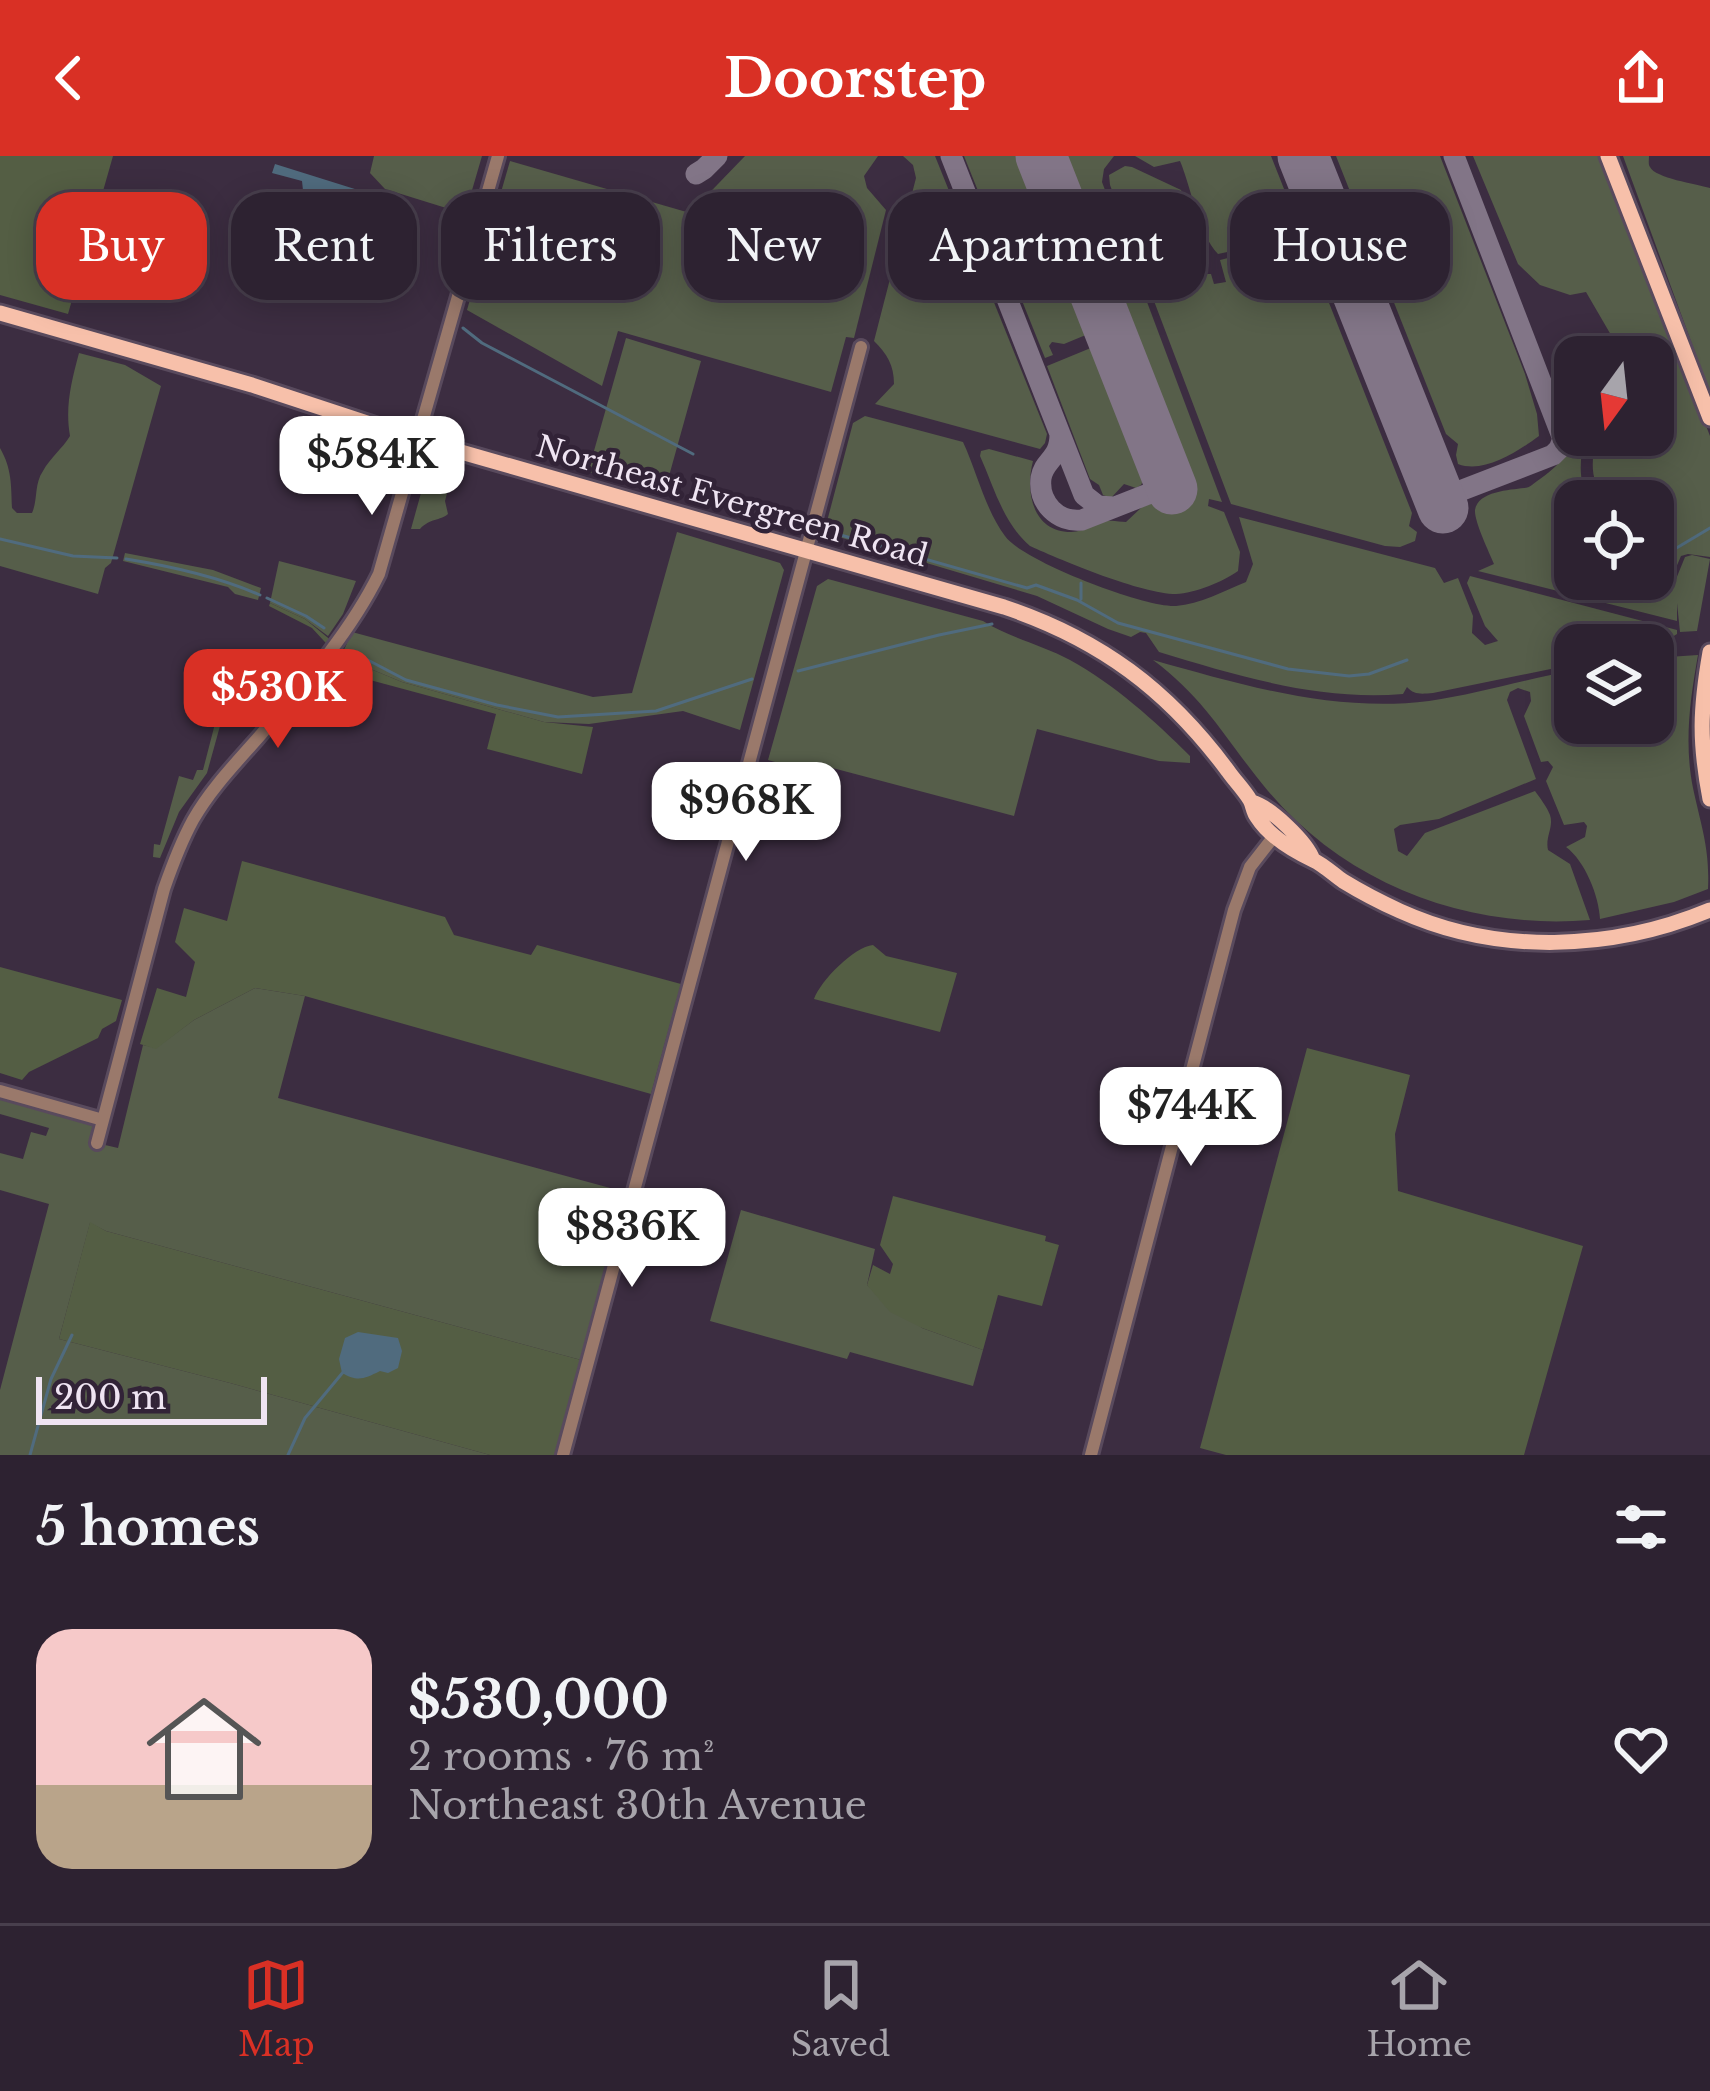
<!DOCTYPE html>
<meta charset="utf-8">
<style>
body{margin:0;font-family:"Libre Baskerville",serif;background:#392f3d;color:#f1f3f6;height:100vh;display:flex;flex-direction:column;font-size:45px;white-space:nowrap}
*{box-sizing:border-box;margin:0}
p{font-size:39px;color:#a7a4ab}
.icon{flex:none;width:66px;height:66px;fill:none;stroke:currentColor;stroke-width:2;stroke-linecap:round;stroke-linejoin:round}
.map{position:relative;height:1299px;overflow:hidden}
.details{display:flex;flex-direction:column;background:#2d2231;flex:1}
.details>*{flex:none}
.banner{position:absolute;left:36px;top:36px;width:1638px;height:108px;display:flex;gap:24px}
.needle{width:78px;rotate:195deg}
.fabs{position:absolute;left:1554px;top:180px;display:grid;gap:24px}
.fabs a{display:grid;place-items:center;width:120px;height:120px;border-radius:24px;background:#2d2231;box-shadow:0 6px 30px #0003,0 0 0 3px #483f4d;font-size:60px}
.scale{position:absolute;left:36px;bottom:30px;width:231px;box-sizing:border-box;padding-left:12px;border:6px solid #efe4f2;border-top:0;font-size:33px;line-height:42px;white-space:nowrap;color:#efe4f2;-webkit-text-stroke:9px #322337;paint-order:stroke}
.price{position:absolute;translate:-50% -102px;padding:0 27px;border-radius:24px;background:#fff;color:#222;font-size:39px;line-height:78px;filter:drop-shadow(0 3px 6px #0008)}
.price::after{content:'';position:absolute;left:50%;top:72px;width:36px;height:27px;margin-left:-18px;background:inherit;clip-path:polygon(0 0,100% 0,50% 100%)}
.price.active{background:#d93025;color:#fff}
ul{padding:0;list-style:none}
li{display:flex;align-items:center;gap:36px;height:300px;padding:0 36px}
li span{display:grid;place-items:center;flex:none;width:336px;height:240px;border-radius:36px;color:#555}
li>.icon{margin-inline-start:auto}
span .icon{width:144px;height:144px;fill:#fffc;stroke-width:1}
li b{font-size:51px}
h2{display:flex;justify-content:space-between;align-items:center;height:144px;padding:0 36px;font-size:51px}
.chip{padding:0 42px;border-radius:36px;background:#2d2231;box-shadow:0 6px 30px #0003,0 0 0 3px #483f4d;font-size:42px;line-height:108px}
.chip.active{background:#d93025;color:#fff}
header{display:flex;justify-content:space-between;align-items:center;height:156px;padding:0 36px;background:#d93025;color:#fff;font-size:54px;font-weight:700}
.dock{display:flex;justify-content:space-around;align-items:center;height:168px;border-top:3px solid #483f4d;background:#2d2231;font-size:33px;color:#a7a4ab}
.dock a{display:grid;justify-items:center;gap:6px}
.dock .active{color:#d93025}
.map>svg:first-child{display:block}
.green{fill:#565e4a}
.forest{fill:#545e44}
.water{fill:#506b7e}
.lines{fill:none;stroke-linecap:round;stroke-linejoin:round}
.stream{stroke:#506b7e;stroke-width:3}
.taxiway{stroke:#827587;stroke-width:21}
.runway{stroke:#827587;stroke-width:51}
.minor-casing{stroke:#594a5d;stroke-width:18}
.major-casing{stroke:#594a5d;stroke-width:21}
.minor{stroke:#9a796b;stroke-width:12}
.major{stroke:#f7c0aa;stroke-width:15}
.labels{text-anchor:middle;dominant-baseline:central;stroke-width:9;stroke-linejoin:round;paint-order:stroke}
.street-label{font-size:30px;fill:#efe4f2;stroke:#322337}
</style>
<header><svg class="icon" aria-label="back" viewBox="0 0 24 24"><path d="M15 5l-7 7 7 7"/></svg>Doorstep<svg class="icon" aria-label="share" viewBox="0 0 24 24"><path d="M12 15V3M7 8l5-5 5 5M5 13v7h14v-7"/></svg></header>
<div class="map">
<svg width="1710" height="1299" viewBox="0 0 1710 1299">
<rect width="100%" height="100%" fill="#3c2d41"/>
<path class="green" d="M374,0h108l-14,48 -9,8 -74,-23 -15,-16z
M745,0h133l-14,20 3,12 19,22 -32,128 -8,-1 -15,55 -213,-61 -16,55 -135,-76 43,-149 180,52z
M903,0h32l112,278 -2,9 -5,6 -165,-45 19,-20c0,-19 -7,-30 -20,-43l42,-163 -3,-13z
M964,0h60l69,176 -29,12 -12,-2 -3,4 4,9 -8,3z
M1059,0h55l-10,13 -2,13 120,320 -13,-3 -1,7 16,6 16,40 -2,19c-15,11 -43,22 -62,23 -34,0 -113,-33 -146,-48 -27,-23 -36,-59 -50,-90l1,-5 8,-2 44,12c-8,30 -1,71 38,71 14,0 24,-9 36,-11 7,-1 13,1 19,1l16,-15 47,-18z
M1135,0h136l141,357 -3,13 8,6 -2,9 -15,6 -15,-1 -154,-42 -121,-319 -1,-10 16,-9 7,1 49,23 20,55 -6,5v10l8,14h8l3,10 12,-2 -6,-22 24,-6v-5l43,-19 -3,-7 -45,20 -3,-2 -6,3 2,7 -14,3c-19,-19 -27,-67 -38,-93l-26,6z
M1336,0h104l85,218 12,40 2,22c-22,16 -55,38 -81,28l-2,-9 2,-11 -12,-10z
M1473,0h127l110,280v121l-22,-3 -7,2 -9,21 2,7 11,-27 7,-2 18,4 -13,72 -17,1 -3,-29v18l-199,-50 16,-7c-5,-12 -20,-43 -19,-54 3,-19 35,-20 49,-22 6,0 10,-5 16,-9 30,-22 35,-34 32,-72h3v28h9c-3,24 -8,46 7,66h-16v78h78v-78h-44c-22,-22 -16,-37 -14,-66h58v-78h-36l-6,-22 -25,-43 -16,3 -30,-10 -22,-21z
M1623,0h26c0,4 -1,8 1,11 5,11 46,17 60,21v205z
M626,182l75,23 -37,133 -76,-22z
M1098,189l44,111 -3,14 5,9 -3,6 -5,3 -12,-4 -13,14 -8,-3 -4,-10 -9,-6 -43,-113z
M79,197l46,12 36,21 -50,177 -6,5 -7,26 -98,-28v-118c12,21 11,37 12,60l5,5h15c6,-13 2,-29 11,-42 7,-13 19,-22 27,-35 -5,-29 1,-53 9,-83z
M865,260l98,26c14,30 22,67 42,94 17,25 140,72 171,70 24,-2 48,-15 70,-24l7,-18 -14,-47 196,51 9,15 14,-5 15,38 -1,17 13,12 13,-4 -13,-15 -18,-43 3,-7 207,54v4l-8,5 -3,8 -13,2v-4h-78v19l-142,29c-12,1 -19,2 -26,-6l-4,7c-84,7 -165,-18 -244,-42l-13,-19 -6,-1 -9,5 -23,-8 -71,-33 -208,-62 -4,-5 28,-106z
M432,305l30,9 -3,11 -9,1 -5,19 3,13c-8,7 -18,4 -28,15h-9l15,-54 1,-12z
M677,376l103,31 4,7 -44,160 -57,-19 -94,13 -45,-2 -142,-40 -41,-17 -18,-13 9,-20 241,65 39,-4z
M125,397l88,17 48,18 -3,12 -23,-6 -7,-7 -105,-26z
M279,405l77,20 -13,33 -15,22 -23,-17 -35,-16z
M828,423l155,42c27,17 59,24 87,39 45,25 84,60 120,96v7l-31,-2 -122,-32 -23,87 -189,-50 -4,9 -53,-15 49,-174z
M1698,499c-8,45 -14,88 -5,133 8,38 17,60 15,101l-34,13 -74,17c-1,-23 -15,-58 -34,-72l19,-10 2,-11 -3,-4 -20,3 -18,-44 7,-14 -5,-6 -7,1 -17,-46 7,-15 -1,-9 -12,-4 -8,4 -3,8 29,79 -97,40 -39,6 -6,4 4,22 9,5 18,-23 110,-42c5,7 12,16 15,24 4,12 -5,22 -2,35l22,14 20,56c-121,10 -242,-34 -322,-129 -41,-49 -61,-91 -115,-131 89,25 182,53 276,41 49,-7 97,-22 146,-31v53h78v-65z
M217,538l11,3 -21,76 -28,39 -19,46 -7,-1 1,-13 6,1 19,-69 14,4 4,-10h6l15,-58 -5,-2z
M255,832l50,8 -27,102 347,94 -44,168 -475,-129 -16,-8 -31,116 171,44 260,72h-490v-65l49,-186 -49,-14v-37l23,6 8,-27 15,4 3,-8 -49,-14v-15l91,25 3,4 -2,14 26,6 25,-103 13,3 38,-28z
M741,1054l134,39 -8,36 55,43 61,22 -10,36 -123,-34 -3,7 -137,-38z"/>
<path class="forest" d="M0,0h113l-45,158 -68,-19z
M270,447l35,16 56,46 41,17 142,40 49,5 -11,47 -95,-25 9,-35 -126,-34 -23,-14 -35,-38 -43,-22z
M242,705l203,56 9,18 77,20 6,-10 144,39 -30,110 -346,-98 -50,-8 -61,32 -38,29 -16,-5 17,-56 29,9 9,-35 -20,-20 9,-34 43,13z
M873,789l13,11 71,17 -17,59 -126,-33c7,-19 40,-52 59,-54z
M0,811l122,33 -6,21 -14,8 -4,9 -69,34 -7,8 -22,-7z
M1307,892l103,27 -15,59 3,57 185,55 -59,209h-298l-26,-7z
M893,1040l153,40 -1,5 14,4 -17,61 -44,-11 -15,55 -61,-22 -32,-16 -23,-27 6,-20 17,9 3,-10 -13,-19z
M90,1066l16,9 475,129 -25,95h-66l-260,-72 -171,-44z"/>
<path class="water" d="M275,8l83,26 -6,30 -47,-11 -3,-28 -30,-8z
M358,1176l40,6 4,13 -4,17 -10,5 -8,-2c-16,8 -22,11 -38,2l-3,-14 6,-21z"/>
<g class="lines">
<path class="stream" d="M463,172l19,15 211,111
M830,376l197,56 9,-3 41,15 41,23 170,46 61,7 20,-2 38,-14
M0,383l73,17 44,2
M126,403c44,7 93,18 134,36
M1653,406l57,-34
M1081,427v16
M1572,439l45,-16
M267,442l39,18 18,12
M362,501l44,23 91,25 61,12 98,-6 96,-32
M798,515l141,-36 53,-11
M30,1299l21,-76 21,-44
M288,1299l17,-37 39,-47"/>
<path class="taxiway" d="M951,0l133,339 14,11 15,1
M696,18l8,-5 13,-13
M1060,278c0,26 -16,25 -19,44 -3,25 17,45 41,42l89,-35
M1439,343l114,-44 6,-6 4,-10 -109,-283"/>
<path class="runway" d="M1041,0l131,333
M1303,0l140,352"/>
<defs>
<path id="minor" d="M0,935l103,29
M97,987l67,-254c8,-23 17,-47 29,-69 17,-30 41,-55 64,-81 44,-51 92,-104 122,-165l119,-418
M563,1299l298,-1108
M1091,1299l143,-545 16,-43 25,-32"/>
<path id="major" d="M1608,0l102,262
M0,157l252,72 167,55 585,167c96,32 164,83 224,164 7,10 16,19 22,29 3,5 3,12 7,17 12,19 37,34 56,43 11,5 21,15 30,21 18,11 37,21 57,30 97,44 212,40 310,-1
M1710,496c-10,57 -11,90 0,147
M1252,646c18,5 55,40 61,58"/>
</defs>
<use href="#minor" class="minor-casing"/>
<use href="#major" class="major-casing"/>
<use href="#minor" class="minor"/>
<use href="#major" class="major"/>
</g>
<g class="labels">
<g class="street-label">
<text transform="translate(732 345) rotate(16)">Northeast Evergreen Road</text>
</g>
</g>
</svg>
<div class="fabs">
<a><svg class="needle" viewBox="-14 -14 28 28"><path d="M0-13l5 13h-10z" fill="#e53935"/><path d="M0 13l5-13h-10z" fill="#a7a4ab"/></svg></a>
<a><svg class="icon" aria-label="locate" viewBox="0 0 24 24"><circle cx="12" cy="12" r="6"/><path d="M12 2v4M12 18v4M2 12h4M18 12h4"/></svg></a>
<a><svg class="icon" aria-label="layers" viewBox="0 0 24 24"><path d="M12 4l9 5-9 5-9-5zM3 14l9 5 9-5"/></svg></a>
</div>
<div class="scale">200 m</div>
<b class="price" style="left:372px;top:362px">$584K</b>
<b class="price active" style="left:278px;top:595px">$530K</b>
<b class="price" style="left:746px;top:708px">$968K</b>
<b class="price" style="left:1191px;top:1013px">$744K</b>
<b class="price" style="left:632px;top:1134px">$836K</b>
<div class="banner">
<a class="chip active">Buy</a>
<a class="chip">Rent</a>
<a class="chip">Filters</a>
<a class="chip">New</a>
<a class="chip">Apartment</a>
<a class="chip">House</a>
</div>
</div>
<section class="details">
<h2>5 homes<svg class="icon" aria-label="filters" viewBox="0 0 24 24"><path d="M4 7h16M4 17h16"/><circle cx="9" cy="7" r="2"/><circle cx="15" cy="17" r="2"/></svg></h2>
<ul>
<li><span style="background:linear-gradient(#f6c9c9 65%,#b9a48a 0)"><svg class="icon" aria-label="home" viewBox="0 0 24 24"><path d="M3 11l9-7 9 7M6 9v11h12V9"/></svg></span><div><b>$530,000</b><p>2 rooms · 76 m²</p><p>Northeast 30th Avenue</p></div><svg class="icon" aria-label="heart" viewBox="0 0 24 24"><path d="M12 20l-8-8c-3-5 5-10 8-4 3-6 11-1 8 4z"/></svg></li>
</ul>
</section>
<nav class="dock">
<a class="active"><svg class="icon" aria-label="map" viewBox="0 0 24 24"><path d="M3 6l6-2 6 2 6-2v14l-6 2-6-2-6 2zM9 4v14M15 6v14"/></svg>Map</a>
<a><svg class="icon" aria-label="saved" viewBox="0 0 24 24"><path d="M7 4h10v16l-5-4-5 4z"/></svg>Saved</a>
<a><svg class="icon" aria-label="home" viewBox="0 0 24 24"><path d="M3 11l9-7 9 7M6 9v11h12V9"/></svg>Home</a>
</nav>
